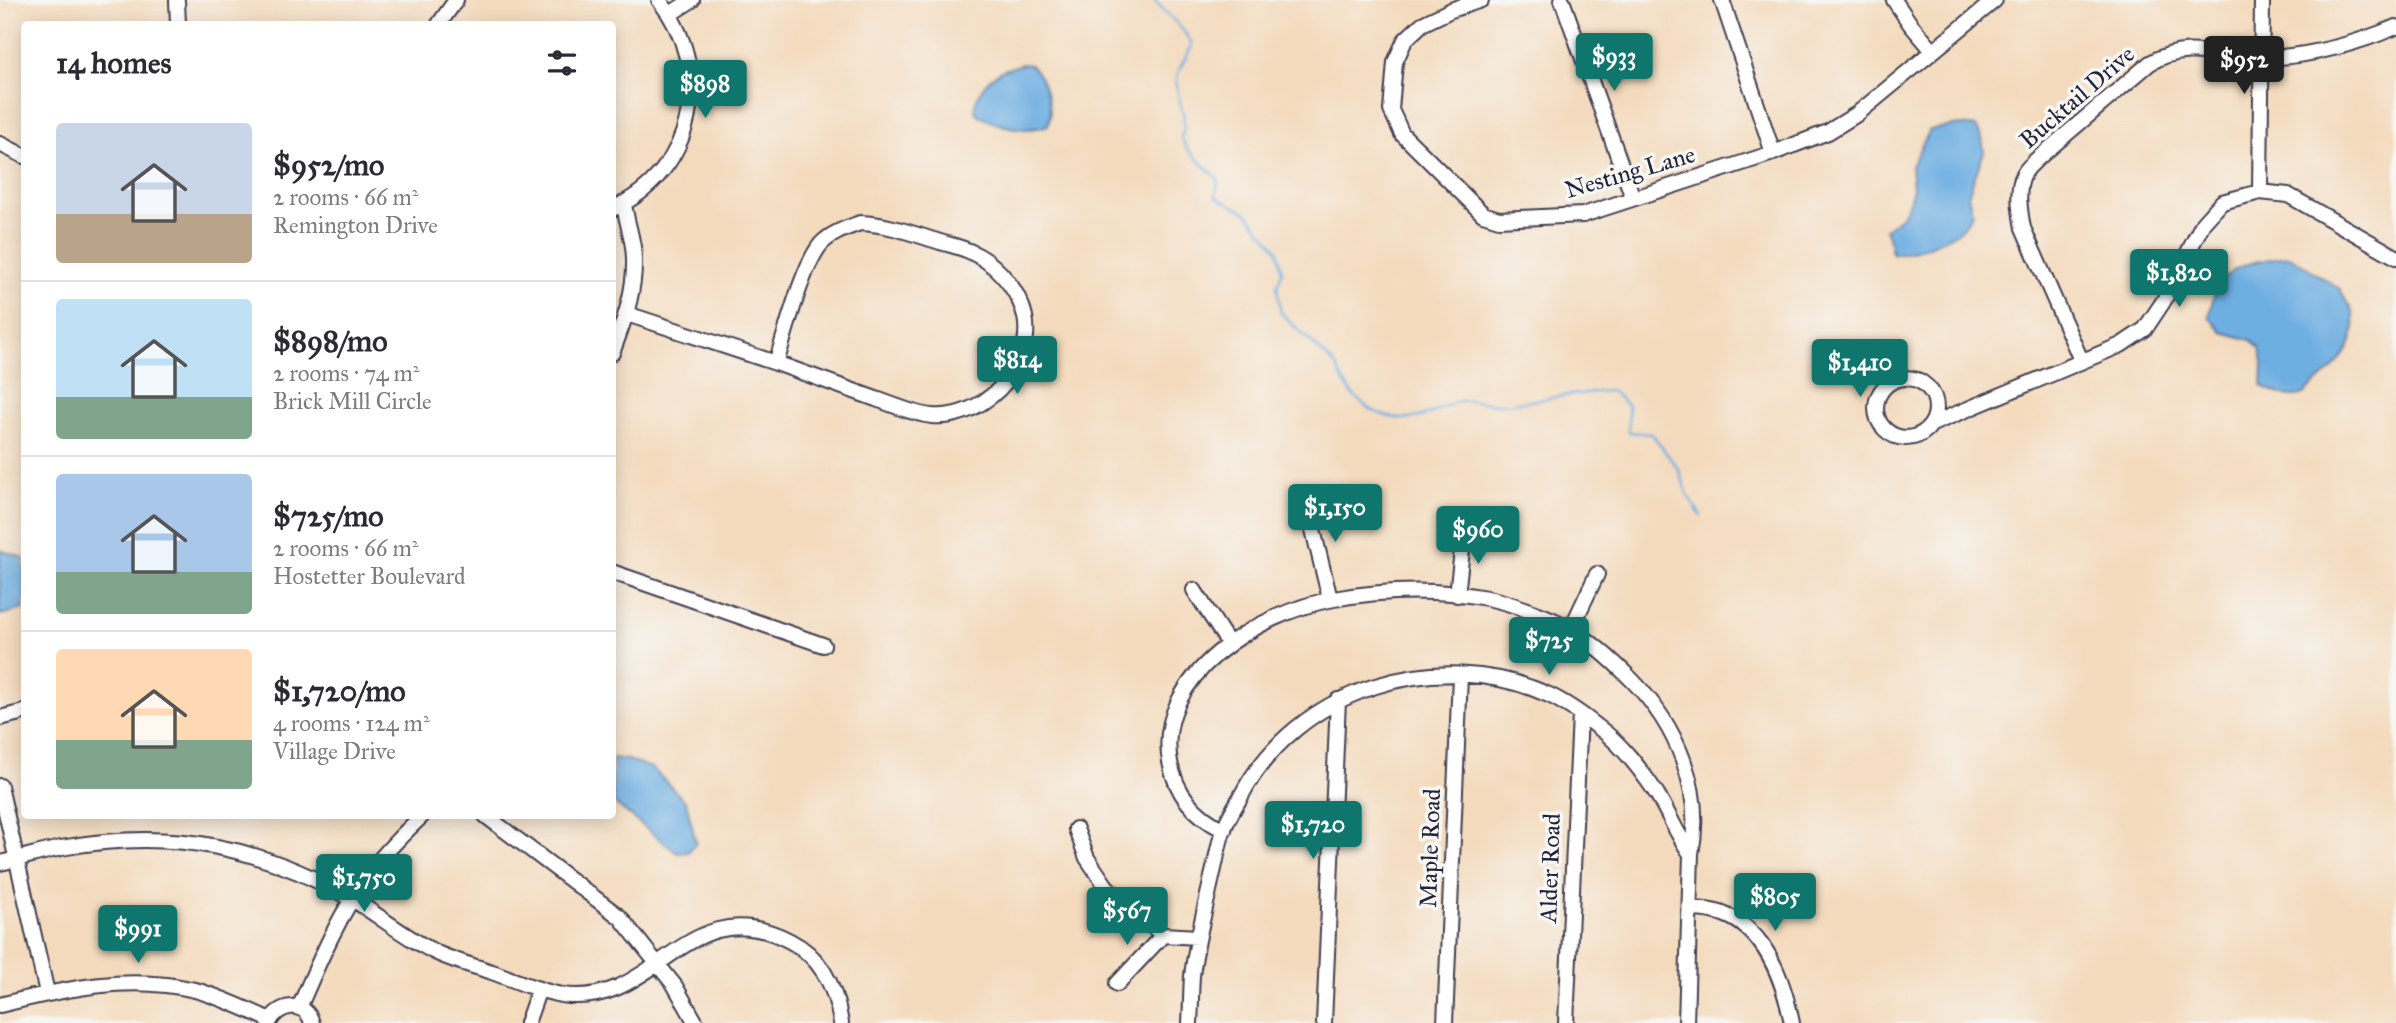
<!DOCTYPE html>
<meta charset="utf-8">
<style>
body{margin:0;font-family:"IM FELL Great Primer",serif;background:#f7f7f7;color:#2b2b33;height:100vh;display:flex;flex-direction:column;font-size:26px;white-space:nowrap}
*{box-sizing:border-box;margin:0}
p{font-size:23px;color:#7c7c81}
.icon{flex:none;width:38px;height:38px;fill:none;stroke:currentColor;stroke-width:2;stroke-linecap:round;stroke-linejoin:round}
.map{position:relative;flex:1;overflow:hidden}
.sheet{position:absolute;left:21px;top:21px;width:595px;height:798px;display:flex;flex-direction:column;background:#fff;border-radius:7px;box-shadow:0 4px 18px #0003}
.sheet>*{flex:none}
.price{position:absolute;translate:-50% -60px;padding:0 16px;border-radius:7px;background:#0f766e;color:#fff;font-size:23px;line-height:46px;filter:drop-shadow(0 2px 4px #0008)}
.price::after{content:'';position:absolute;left:50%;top:42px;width:21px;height:16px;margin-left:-10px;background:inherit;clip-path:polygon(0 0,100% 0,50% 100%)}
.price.selected{background:#222;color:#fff}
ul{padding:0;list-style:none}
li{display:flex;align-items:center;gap:21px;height:175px;padding:0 35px}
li+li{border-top:2px solid #e1e1e2}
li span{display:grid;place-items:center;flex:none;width:196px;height:140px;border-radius:7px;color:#555}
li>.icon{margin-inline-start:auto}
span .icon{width:84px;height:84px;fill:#fffc;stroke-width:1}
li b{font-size:30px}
h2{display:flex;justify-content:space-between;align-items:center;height:84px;padding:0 35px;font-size:30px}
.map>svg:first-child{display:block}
.water{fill:#6eafe2;stroke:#48688e;stroke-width:2}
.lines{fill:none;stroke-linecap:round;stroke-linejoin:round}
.stream{stroke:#6eafe2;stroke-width:2.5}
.minor-casing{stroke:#423e4f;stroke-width:18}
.minor{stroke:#fff;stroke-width:14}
.labels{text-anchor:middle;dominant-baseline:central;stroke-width:7;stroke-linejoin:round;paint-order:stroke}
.street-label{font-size:24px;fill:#22223b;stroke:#f6f6f2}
</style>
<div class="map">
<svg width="2396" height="1023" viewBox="0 0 2396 1023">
<rect width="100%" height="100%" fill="#f6f6f2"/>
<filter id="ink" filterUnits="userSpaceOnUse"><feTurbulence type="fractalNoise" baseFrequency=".0143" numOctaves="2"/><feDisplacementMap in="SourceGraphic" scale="14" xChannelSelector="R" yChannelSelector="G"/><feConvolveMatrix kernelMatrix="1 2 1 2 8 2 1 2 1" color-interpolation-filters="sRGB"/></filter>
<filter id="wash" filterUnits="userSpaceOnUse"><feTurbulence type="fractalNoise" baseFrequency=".00686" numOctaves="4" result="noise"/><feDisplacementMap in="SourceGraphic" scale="28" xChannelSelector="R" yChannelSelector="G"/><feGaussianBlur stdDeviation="1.57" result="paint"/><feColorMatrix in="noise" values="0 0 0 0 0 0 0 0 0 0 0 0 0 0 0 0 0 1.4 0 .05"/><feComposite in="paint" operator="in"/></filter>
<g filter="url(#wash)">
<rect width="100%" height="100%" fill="#f4dbbe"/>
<path class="water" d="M1022,64l9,1c13,13 23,42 17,60 -22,9 -54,1 -72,-12 -5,-14 12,-35 24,-41 7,-4 15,-5 22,-8z
M1960,125l16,2 6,11 2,14 -16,43 4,18c-4,6 -7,14 -13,18 -18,12 -44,21 -65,23l-4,-4 1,-6 -6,-15 16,-12 6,-10 6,-18 -2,-23 19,-36z
M2290,256l51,34c3,10 10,18 12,24 8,31 -20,56 -41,73 -3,2 -5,5 -8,7 -14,6 -31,-2 -42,-8l1,-24 -3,-13 -9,-9 -29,-8 -13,-15c2,-9 4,-19 7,-27 13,-28 47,-30 74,-34z
M0,550l24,8v51l-24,6z
M613,758l16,2 23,8 34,34 10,41 -8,9 -11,1 -64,-51z"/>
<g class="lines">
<path class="stream" d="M1154,0l29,30 9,14c-3,13 -14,21 -15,35 -3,21 14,35 4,59l8,13 29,28 -2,18 30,15 32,38 4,22 -5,15 4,26 56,54c13,37 50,61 89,48 12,-3 23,-12 35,-14 14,-2 30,4 43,3 37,-3 72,-12 108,-13l16,15 1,26 23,2 27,36 9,26 13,20"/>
</g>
</g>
<g filter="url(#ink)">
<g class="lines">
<defs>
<path id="minor" d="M177,0l1,24
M1481,0l-30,10 -29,14 -17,16 -10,22 -4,48 11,24 81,80 16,5 84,-4 190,-62 55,-21 29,-18 138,-114
M1562,0l71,198
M1722,0l51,153
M1894,0l17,25 22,26
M670,14l22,-14
M439,24l17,-24
M0,144l24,12
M2260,192l2,-192
M612,209c84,-37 102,-140 47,-209
M860,223c27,1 51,10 77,18 12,4 25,6 36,12 20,9 38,29 47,49 26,54 -33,119 -88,114 -19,-2 -38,-11 -56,-17 -33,-12 -67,-24 -100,-36 10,-31 26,-96 45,-119 10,-11 26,-16 39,-21z
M627,314l149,49
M612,353c13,-34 26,-69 21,-106 -2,-14 -7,-28 -9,-43
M2081,360l-58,-132c-3,-16 -7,-39 1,-54 2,-5 8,-10 12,-14l114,-97c41,-24 73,-3 116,-5 46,-2 87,-13 130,-31
M1876 408a30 30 0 1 1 60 0a30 30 0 1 1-60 0Z
M1932,424l189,-79 24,-16 18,-27 40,-79 19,-21 38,-10 28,3 108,62
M1305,497l25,102
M612,572l211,73
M1194,590l35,54
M1457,595l7,-63
M1571,629l26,-55
M0,718l24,-6
M0,786l47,207
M486,816l134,101 55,69 21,37
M1076,829l11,29 19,28 15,15 42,34 35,2
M1224,830c-29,-14 -48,-36 -54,-68 -16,-87 90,-150 164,-163 50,-9 103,-10 153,-1 21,4 66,20 84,31 21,13 44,34 61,51 45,46 72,110 59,174
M0,863c22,-5 44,-12 67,-16 104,-18 194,-1 285,52 28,17 55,40 85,54 17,8 37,13 55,19 23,8 46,19 70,23 95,14 124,-108 228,-54 32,16 46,49 51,82
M1690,908c11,2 23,2 33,6 43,15 61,69 69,109
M1117,984l46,-49
M0,1005c64,-16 129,-31 195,-15 26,7 51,19 75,30
M299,1008c21,-49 42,-98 74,-140 15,-19 32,-36 49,-52
M269,1023c9,-20 37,-23 43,0
M527,1023l12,-34
M1190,1023c1,-16 1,-32 2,-47 4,-34 13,-66 20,-99 4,-15 6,-31 11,-46 4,-11 11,-23 17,-33 56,-110 198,-153 309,-103 17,8 35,21 49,32 24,17 43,43 59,67 12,20 20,41 34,60l-5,169
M1324,1023l14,-323
M1445,1023l15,-347
M1566,1023l14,-309"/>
</defs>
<use href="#minor" class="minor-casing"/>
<use href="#minor" class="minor"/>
</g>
</g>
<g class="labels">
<g class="street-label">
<text transform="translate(2077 97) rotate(-41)">Bucktail Drive</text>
<text transform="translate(1630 172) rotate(-16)">Nesting Lane</text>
<text transform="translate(1430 848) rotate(-88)">Maple Road</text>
<text transform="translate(1550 868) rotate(-88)">Alder Road</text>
</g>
</g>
</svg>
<b class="price" style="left:1614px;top:93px">$933</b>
<b class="price selected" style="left:2244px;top:96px">$952</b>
<b class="price" style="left:705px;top:120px">$898</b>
<b class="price" style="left:2179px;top:309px">$1,820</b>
<b class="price" style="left:1017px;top:396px">$814</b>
<b class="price" style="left:1860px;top:399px">$1,410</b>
<b class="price" style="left:1335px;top:544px">$1,150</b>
<b class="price" style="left:1478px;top:566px">$960</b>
<b class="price" style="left:1549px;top:677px">$725</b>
<b class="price" style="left:1313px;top:861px">$1,720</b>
<b class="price" style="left:364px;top:914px">$1,750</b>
<b class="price" style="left:1775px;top:933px">$805</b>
<b class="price" style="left:1127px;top:947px">$567</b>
<b class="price" style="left:138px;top:965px">$991</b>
<section class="sheet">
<h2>14 homes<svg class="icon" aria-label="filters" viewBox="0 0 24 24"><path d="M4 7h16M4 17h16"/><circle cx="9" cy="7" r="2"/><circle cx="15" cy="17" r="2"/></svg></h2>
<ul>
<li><span style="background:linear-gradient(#c9d6e8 65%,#b9a48a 0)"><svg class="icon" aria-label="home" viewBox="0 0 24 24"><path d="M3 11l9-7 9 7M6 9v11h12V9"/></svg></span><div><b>$952/mo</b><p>2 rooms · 66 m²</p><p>Remington Drive</p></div></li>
<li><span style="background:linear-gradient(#bfe0f5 70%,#7fa58c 0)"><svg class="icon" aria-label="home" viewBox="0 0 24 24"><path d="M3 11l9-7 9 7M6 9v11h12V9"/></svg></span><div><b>$898/mo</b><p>2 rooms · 74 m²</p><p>Brick Mill Circle</p></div></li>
<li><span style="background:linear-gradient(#a9c7e8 70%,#7fa58c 0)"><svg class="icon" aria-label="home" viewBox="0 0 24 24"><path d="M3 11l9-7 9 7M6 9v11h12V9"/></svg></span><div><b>$725/mo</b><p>2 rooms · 66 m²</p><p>Hostetter Boulevard</p></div></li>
<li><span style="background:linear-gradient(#ffd9b3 65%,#7fa58c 0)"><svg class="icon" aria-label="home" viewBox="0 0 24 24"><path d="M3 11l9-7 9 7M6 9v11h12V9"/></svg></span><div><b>$1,720/mo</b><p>4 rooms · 124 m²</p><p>Village Drive</p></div></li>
</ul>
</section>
</div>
